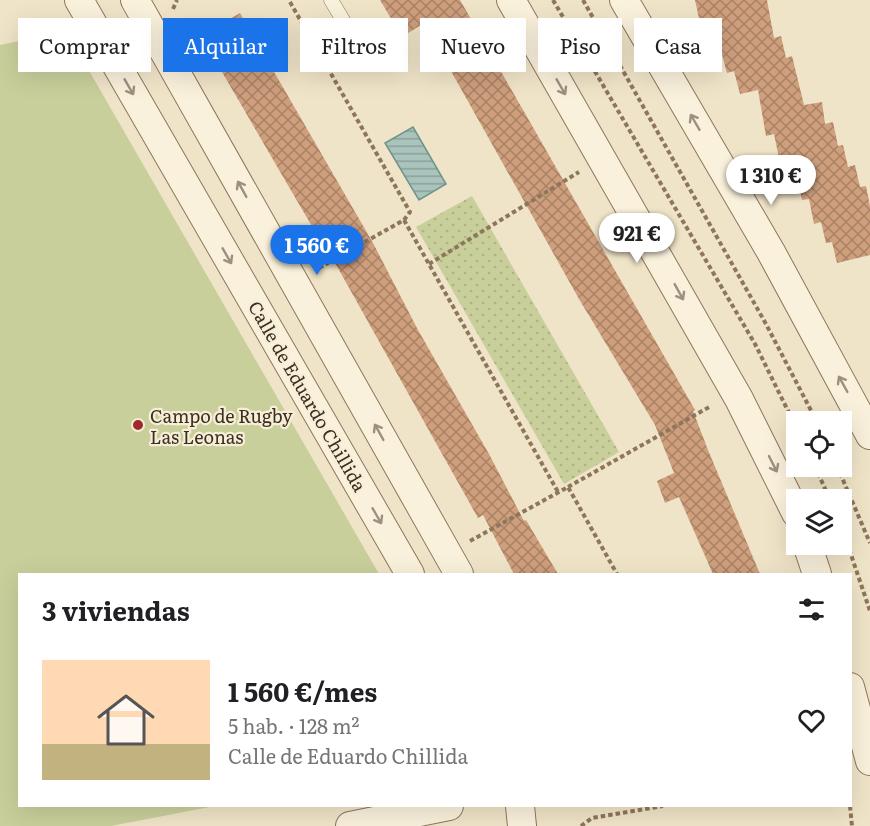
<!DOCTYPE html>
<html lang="es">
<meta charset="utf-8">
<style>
body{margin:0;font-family:Literata,serif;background:#f6f6f6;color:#202124;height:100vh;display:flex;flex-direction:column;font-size:22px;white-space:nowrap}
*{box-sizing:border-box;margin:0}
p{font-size:20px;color:#757577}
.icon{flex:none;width:33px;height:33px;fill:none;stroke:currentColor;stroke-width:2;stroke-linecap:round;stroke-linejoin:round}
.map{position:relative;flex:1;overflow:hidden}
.sheet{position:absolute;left:18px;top:573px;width:834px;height:234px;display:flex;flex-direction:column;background:#fff;border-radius:0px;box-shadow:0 6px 24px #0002}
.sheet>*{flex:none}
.hud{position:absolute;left:18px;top:18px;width:834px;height:54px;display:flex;gap:12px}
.controls{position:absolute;left:786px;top:411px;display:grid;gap:12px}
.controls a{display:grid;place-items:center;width:66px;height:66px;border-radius:0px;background:#fff;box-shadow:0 6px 24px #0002;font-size:30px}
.price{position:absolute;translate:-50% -51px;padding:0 14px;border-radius:21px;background:#fff;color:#222;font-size:20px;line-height:39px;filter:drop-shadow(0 2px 3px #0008)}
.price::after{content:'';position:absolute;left:50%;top:36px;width:18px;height:14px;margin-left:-9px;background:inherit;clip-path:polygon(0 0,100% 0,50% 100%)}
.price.selected{background:#1a73e8;color:#fff}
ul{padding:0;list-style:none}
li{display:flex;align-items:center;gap:18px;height:150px;padding:0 24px}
li span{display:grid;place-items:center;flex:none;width:168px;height:120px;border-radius:0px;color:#555}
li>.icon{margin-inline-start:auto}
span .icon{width:72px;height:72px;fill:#fffc;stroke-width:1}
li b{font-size:26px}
h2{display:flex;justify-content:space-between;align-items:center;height:72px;padding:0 24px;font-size:26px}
.pill{padding:0 21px;border-radius:0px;background:#fff;box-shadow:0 6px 24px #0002;font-size:21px;line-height:54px}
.pill.selected{background:#1a73e8;color:#fff}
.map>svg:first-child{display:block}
.grass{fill:url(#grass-dots)}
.park{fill:#c9cf9b}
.water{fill:url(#water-rules);stroke:#6f938a;stroke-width:1.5}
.building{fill:url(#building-cross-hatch)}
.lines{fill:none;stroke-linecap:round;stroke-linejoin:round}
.lane-casing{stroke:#8d765c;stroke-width:15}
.street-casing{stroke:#8d765c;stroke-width:30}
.path{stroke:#8d765c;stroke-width:4;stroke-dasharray:4.5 3;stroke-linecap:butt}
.lane{stroke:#faf1dc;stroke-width:14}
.street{stroke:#faf1dc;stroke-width:28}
.oneway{stroke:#9c907e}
.poi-dot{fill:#9e2a2b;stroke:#f7eed8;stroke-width:2}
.labels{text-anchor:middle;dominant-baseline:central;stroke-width:4.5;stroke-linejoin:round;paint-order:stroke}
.street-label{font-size:18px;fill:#3d2e20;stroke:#f7eed8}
.poi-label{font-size:18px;fill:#3d2e20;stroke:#f7eed8;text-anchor:start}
</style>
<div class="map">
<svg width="870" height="826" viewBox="0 0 870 826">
<defs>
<pattern id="grass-dots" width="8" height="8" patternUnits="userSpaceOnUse" patternTransform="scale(1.5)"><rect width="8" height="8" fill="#c9cf9b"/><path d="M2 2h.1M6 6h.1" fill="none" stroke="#aeb285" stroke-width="1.8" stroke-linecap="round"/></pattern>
<pattern id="water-rules" width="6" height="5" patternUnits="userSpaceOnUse" patternTransform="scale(1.5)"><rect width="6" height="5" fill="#a9c4bc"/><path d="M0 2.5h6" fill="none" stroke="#8ba098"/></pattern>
<pattern id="building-cross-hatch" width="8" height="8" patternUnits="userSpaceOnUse" patternTransform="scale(1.5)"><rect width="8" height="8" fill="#cf9f7d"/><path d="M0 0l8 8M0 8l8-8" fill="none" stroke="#a98266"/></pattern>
</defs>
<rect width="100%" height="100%" fill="#f0e4c8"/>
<path class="grass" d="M472,196l147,256 -55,32 -148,-257z"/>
<path class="park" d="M49,35l27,13 303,526h-359v232h195l-104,20h-111v-781z"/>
<path class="water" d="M413,127l33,57 -27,16 -34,-57z"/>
<path class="building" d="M380,0h80l235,410 -2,1 15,39 52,124h-47l-34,-77 -14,6 -8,-22 17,-8 -19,-48 -76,-126 -155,-276 -22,14z
M695,0h72l7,38 7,-2 5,22 6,-2 12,49 18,-3 3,22 8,-2 5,24 5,-1 5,22 7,-2 5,22 6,-1 4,20v49l-33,8 -5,-21 -6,1 -5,-21 -7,2 -5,-25 -7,1 -5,-22 -7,1 -5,-22 -6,1 -5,-24 -8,2 -8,-46 -18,4 -6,-23 -7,2 -6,-22 -5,2 -6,-21h-8z
M240,13l133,230 45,87 71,124 35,67 2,-1 32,54h-44l-31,-59 -5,3 -153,-273 -15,-22 -109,-187z"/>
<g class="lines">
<defs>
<path id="lane" d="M331,0l35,59"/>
<path id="street" d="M79,0l331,574
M135,0l324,574
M511,0l228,399 57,114
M624,0l147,252 99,183
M807,544l10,30
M850,687l20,74
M520,806l2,20
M350,826l99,-20"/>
</defs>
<use href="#lane" class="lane-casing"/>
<use href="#street" class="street-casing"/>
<path class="path" d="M553,0l202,344 41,83
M583,0l183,324 51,98
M290,2l120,210 -6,8 -87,49
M173,9l4,-9
M404,220l154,272
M429,264l150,-92
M815,466l15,34
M837,466l33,77
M568,487l143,-81
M842,528l28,83
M470,541l98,-54 49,87
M850,806l2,20
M581,826l11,-8 71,-12"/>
<use href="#lane" class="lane"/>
<use href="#street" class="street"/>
</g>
<defs><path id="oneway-shaft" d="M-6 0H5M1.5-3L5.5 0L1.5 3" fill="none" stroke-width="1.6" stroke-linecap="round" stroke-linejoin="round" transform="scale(1.5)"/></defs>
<g class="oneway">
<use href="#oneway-shaft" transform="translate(129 87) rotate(60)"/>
<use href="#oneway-shaft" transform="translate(561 87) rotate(60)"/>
<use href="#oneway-shaft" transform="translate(695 122) rotate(-120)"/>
<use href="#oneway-shaft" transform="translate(242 189) rotate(-119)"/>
<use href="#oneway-shaft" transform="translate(227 256) rotate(60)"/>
<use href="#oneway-shaft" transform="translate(679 292) rotate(61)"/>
<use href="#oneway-shaft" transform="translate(843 384) rotate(-119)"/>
<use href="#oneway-shaft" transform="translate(379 432) rotate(-119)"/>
<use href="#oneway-shaft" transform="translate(773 464) rotate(63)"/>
<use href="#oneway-shaft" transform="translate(377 516) rotate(60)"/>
</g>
<circle class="poi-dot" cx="138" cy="425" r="6"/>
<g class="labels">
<g class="street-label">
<text transform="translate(308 396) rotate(60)">Calle de Eduardo Chillida</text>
</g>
<g class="poi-label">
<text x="150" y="415">Campo de Rugby<tspan x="150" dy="21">Las Leonas</tspan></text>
</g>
</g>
</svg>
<div class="controls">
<a><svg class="icon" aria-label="locate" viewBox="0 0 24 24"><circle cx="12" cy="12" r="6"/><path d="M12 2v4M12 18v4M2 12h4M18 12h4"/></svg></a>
<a><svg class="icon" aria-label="layers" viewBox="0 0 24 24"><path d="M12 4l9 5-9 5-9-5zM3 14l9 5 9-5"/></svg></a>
</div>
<b class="price" style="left:771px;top:206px">1 310 €</b>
<b class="price" style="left:637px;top:264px">921 €</b>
<b class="price selected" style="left:317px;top:276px">1 560 €</b>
<div class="hud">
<a class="pill">Comprar</a>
<a class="pill selected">Alquilar</a>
<a class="pill">Filtros</a>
<a class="pill">Nuevo</a>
<a class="pill">Piso</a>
<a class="pill">Casa</a>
</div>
<section class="sheet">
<h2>3 viviendas<svg class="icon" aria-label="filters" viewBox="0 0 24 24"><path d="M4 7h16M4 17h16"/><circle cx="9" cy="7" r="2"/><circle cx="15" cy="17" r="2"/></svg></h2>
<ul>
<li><span style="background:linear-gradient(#ffd9b3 70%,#c2b280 0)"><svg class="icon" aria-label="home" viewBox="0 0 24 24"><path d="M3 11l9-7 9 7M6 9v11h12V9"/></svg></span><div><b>1 560 €/mes</b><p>5 hab. · 128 m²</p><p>Calle de Eduardo Chillida</p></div><svg class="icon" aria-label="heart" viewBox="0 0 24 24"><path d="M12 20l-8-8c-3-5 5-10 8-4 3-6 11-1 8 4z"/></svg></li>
</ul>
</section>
</div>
